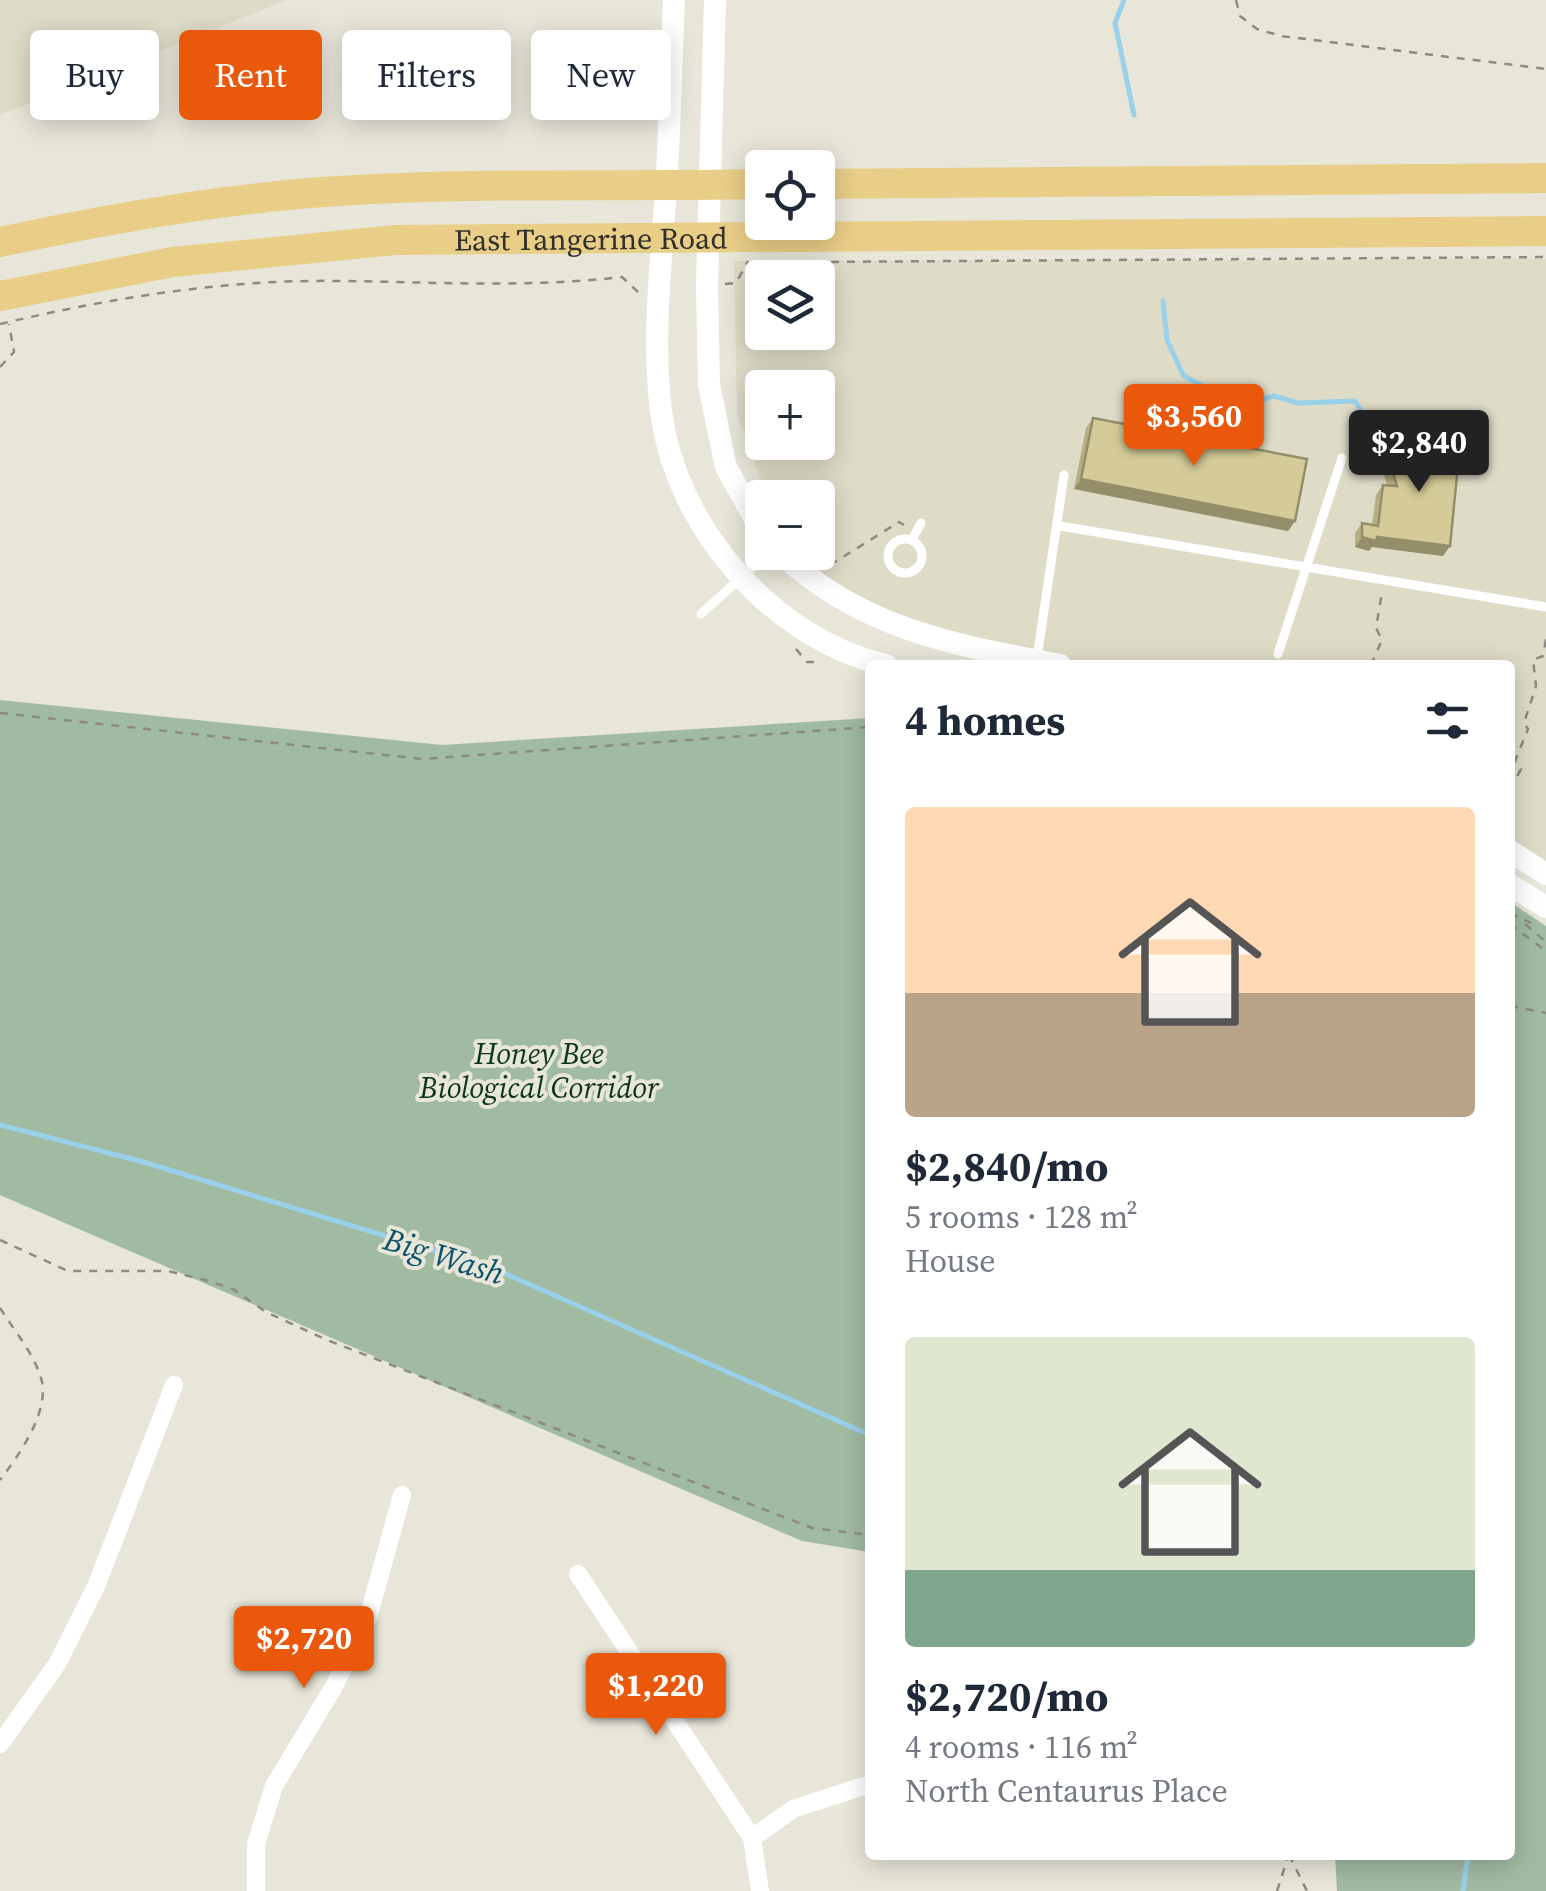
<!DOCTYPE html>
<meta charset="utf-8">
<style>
body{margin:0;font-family:"Source Serif 4",serif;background:#f2f2f3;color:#1f2937;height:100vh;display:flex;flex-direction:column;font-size:38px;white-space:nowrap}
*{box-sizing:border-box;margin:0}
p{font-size:32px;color:#747a83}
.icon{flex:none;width:55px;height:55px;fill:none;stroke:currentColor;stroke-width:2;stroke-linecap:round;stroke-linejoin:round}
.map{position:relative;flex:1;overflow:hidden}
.details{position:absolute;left:865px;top:660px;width:650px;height:1200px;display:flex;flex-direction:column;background:#fff;border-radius:10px;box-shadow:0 5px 25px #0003}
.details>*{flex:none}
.guide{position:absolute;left:30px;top:30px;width:685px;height:90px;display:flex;gap:20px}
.tools{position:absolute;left:745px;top:150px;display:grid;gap:20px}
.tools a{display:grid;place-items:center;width:90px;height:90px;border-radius:10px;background:#fff;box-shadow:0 5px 25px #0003;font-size:50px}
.price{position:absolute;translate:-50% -85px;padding:0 22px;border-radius:10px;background:#ea580c;color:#fff;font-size:32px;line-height:65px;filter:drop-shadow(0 2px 5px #0008)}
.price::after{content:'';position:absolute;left:50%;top:60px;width:30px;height:22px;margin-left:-15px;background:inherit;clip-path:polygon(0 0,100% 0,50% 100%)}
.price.on{background:#222;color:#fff}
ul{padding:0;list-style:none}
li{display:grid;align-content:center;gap:20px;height:530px;padding:0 40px}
li span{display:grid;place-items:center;height:310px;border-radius:10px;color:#555}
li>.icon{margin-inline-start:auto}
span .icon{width:180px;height:180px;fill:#fffc;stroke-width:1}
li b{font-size:42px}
h2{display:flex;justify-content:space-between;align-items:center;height:120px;padding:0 40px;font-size:42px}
.pill{padding:0 35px;border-radius:10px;background:#fff;box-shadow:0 5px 25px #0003;font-size:35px;line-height:90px}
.pill.on{background:#ea580c;color:#fff}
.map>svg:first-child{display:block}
.built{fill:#dedbc7;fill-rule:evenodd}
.green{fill:#a1baa2}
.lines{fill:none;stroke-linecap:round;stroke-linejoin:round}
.stream{stroke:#99d0ea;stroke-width:5}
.path{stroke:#8c8b82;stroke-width:2.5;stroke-dasharray:8 8;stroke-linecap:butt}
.service{stroke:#fff;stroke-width:9}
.minor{stroke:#fff;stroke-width:18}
.tertiary{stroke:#fff;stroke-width:22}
.primary{stroke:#e9ce87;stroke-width:30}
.wall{fill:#b6af83}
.shaded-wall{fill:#948e6a}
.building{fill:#d4cb98;stroke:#948e6a;stroke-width:2.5}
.labels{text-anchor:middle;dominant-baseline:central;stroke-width:8;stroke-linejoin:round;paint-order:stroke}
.street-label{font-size:30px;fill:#31302b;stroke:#e8e6d9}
.park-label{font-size:30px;font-style:italic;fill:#0c3713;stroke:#e8e6d9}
.water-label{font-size:32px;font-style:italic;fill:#09536d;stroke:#e8e6d9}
</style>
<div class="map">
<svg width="1546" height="1891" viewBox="0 0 1546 1891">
<rect width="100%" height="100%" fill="#e8e6d9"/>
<path class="built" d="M0,0h287l-287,115z
M1546,259v606l-36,-21v-179h-423l-52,-7 -163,-46 -76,-59 22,-1v-54l-51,-1 -30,-83 -3,-153zM762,278h56v54h-56zM762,388h56v54h-56z"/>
<path class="green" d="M0,700l442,45 428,-27v834l-68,-11 -802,-346z
M1510,902l36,24v965h-209l-2,-36h175z"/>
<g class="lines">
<path class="stream" d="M1124,0l-9,23 19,92
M1163,301l4,39 16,35 24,14 57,10 10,-3 24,7 57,-2 5,8 -2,13
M0,1125l140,36 357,109 373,165
M1463,1891l5,-36"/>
<path class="path" d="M1236,0l4,16 17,13 24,7 265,33
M815,262l731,-5
M725,284l11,-1 12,-22
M0,324c110,-26 226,-45 340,-43 94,1 188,7 282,-4l16,15
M0,367l14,-15 -5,-28
M830,565l69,-43 5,3
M796,649l11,13h10
M1371,665l11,-25 -6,-12 6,-36
M0,713l422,46 448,-32
M1510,790l11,-21 -6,-8 13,-32 -4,-6 12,-37 -3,-26 10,-4 3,-17
M1510,913l21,10
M1510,924l36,27
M1525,924l21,18
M1510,1006l36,7
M0,1240l68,31h100l37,9 28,9 33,23 61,28 485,188 58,7
M0,1308c13,21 32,43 40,67 13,33 -21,80 -40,105
M1289,1855l18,36
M1277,1891l11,-34"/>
<path class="service" d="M1060,526l486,81
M888 556a17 17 0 1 1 34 0a17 17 0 1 1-34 0Z
M912,540l9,-17
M701,614l68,-62
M1278,654l64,-196
M1037,658l27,-183"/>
<path class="minor" d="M578,1574l174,264 8,53
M0,1744l57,-80 40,-80 77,-199
M752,1838l41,-29 77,-25
M256,1891v-47l18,-58 59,-98 35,-70 34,-123"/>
<path class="tertiary" d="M674,0c-3,63 -4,127 -8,190 -5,72 -14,150 -5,221 14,115 111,228 225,254
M715,0l-8,286 2,99 17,82 36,65
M779,552c82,77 175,93 281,113
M1510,851l36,23
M1510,885l36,22"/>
<g class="primary">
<path d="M818,184l728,-6"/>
<path d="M0,242c111,-24 224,-44 338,-51 141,-9 283,-4 424,-7"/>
<path id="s1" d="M0,296l173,-34 222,-22 1151,-9"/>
</g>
</g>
<path class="wall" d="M1093,418l202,103 -7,10 -214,-42 12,-61z
M1387,452l63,94 -7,10 -71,-9 -3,4 -14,-4v-14l7,-10 10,2 4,-30 7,-10h4l-7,-23z"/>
<path class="shaded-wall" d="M1081,479l214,42 -7,10 -214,-42z
M1362,537h15l73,9 -7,10 -71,-9 -3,4 -14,-4z"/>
<path class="building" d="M1093,418l214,41 -12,62 -214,-42z
M1429,440l31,5 -10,101 -73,-9 -1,4 -14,-4v-14l16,3 5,-41 14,1 -10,-34z"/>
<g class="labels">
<g class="street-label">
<text stroke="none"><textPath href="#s1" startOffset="595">East Tangerine Road</textPath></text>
</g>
<g class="park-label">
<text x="539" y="1053">Honey Bee<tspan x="539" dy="34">Biological Corridor</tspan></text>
</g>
<g class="water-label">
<text transform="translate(444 1256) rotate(17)">Big Wash</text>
</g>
</g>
</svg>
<div class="tools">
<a><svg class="icon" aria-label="locate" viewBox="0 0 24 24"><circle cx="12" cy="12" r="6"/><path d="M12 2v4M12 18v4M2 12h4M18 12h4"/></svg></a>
<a><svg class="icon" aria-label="layers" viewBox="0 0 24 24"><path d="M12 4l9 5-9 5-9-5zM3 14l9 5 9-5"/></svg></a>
<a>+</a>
<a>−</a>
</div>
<b class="price" style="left:1194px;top:469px">$3,560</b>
<b class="price on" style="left:1419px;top:495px">$2,840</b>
<b class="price" style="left:304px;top:1691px">$2,720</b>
<b class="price" style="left:656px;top:1738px">$1,220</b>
<div class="guide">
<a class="pill">Buy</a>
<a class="pill on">Rent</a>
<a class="pill">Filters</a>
<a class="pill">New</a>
</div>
<section class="details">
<h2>4 homes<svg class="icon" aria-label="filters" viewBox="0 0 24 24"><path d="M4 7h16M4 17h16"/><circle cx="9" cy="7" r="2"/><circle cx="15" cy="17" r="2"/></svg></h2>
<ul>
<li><span style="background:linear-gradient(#ffd9b3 60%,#b9a48a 0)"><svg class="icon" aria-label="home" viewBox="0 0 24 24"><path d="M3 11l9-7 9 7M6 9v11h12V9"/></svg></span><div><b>$2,840/mo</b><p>5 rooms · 128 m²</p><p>House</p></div></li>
<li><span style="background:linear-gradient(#dfe7d0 75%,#7fa58c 0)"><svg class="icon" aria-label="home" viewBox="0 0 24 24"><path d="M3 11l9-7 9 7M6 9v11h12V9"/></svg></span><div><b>$2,720/mo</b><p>4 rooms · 116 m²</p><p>North Centaurus Place</p></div></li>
</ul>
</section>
</div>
